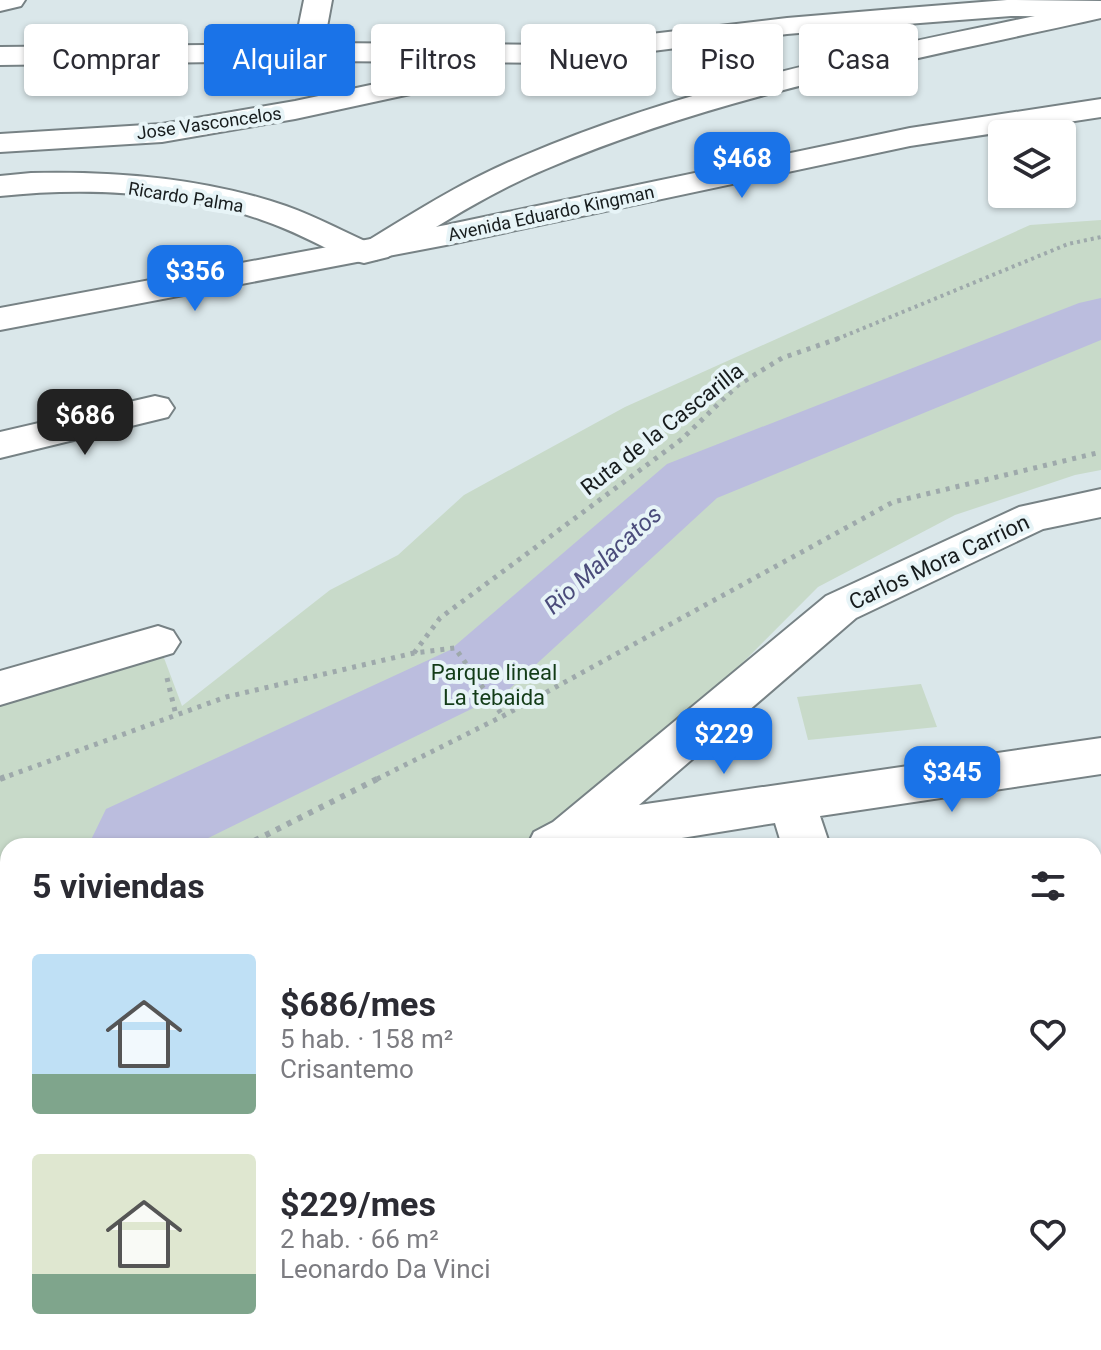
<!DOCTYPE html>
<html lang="es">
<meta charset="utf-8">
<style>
body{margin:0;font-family:Roboto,sans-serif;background:#f2f2f3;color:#2b2b33;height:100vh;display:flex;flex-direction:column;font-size:30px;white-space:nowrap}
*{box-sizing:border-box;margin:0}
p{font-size:26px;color:#7c7c81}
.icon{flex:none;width:44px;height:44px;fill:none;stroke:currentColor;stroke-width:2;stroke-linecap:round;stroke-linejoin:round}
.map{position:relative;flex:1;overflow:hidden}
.sheet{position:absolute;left:0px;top:838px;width:1102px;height:512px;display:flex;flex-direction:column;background:#fff;border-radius:24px 24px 0 0;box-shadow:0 2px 6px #0004}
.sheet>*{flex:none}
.hud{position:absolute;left:24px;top:24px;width:1054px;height:72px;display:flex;gap:16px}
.tools{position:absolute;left:988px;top:120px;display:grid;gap:16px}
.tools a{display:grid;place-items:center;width:88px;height:88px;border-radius:8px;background:#fff;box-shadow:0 2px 6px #0004;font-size:40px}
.price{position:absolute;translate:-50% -68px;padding:0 18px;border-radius:16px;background:#1a73e8;color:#fff;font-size:26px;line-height:52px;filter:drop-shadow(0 2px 4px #0008)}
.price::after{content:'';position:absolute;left:50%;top:48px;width:24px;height:18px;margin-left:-12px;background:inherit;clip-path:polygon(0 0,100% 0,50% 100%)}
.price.on{background:#222;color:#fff}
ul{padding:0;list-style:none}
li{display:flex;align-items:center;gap:24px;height:200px;padding:0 32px}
li span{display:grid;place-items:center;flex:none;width:224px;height:160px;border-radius:8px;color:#555}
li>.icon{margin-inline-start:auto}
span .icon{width:96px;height:96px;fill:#fffc;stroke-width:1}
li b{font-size:34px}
h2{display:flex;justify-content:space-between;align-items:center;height:96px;padding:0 32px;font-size:34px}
.pill{padding:0 28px;border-radius:8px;background:#fff;box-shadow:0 2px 6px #0004;font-size:28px;line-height:72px}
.pill.on{background:#1a73e8;color:#fff}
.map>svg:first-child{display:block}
.green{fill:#c8dac9}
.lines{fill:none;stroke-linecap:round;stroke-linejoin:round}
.river{fill:#bbbdde;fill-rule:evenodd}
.minor-casing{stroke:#778285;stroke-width:4}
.tertiary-casing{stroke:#778285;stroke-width:4}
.secondary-casing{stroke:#778285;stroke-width:4}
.path-far2{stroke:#9ea9ab;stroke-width:4;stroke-dasharray:3 4;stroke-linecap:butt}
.path-far1{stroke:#9ea9ab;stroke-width:5;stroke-dasharray:4 6;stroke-linecap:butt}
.path{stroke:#9ea9ab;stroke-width:6;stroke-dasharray:5 7;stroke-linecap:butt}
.minor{fill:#fff;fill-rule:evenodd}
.tertiary{fill:#fff;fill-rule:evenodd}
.secondary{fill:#fff;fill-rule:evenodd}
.labels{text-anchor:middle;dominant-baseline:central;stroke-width:8;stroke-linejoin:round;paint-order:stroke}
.far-street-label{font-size:18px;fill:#171c1d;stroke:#e7f4f7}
.street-label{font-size:22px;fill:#171c1d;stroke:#e7f4f7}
.park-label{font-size:22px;fill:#133c18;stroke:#e7f4f7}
.water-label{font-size:24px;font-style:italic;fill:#4b4c7b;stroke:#e7f4f7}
</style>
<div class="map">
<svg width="1101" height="1350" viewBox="0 0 1101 1350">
<rect width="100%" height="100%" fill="#dae7ea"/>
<path class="green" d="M1101,220v250l-26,5 -120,40 -137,72 -248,249 -19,10h-543v316l-8,110v-584l158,-46 24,64 148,-116 68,-35 66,-60 161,-88 405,-182z
M921,684l16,43 -129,13 -11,-43z"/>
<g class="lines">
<path class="river" d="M1101,298v42l-384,158 -211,194 -314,154h-104l18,-37 344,-159 217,-186 412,-161z
M8,879v77l-8,3v-78z"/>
<defs>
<path id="minor" d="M0,0h25l-4,6 -21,5z
M304,0h28l-8,43 233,2 230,-27 107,-9 113,-9 94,1v16l-90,-1 -117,9 -107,9 -230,29 -236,-2 -9,26 -10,3 -10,-3 -5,-6 4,-20 -291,4v-18l295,-3z
M479,62l10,3 5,6 -5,6 -194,42 -133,23 -162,10v-18l162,-10 133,-23z
M31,173c85,-2 174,5 255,33 31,11 60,27 90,40l5,7 -5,7 -12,3 -12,-3c-30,-13 -59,-30 -90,-40 -82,-29 -177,-33 -262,-24v-20z
M155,396l13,3 6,9 -6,9 -168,41v-26z
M1101,489v28l-58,12 -187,89 -217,187 462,-67v36l-281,42 10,30h-48l-7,-23 -143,23h-105l7,-14 19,-10 273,-226 193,-89z
M158,626l15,5 7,11 -7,11 -173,52v-34z
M8,1135v163l-8,3v-163z
M1101,1273v60l-7,1v-60z
M792,1342h106l-3,8h-106z
M922,1342h60l3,8h-60z"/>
<path id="tertiary" d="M1101,2v16c-187,42 -378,75 -555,151 -55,23 -107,56 -158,88l-12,3 -12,-3 -5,-7 5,-7c52,-32 103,-64 159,-87 184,-79 384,-112 578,-154z"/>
<path id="secondary" d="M1101,99v18l-191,29 -464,99 -446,85v-22l446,-83 464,-97z"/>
</defs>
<use href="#minor" class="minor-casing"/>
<use href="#tertiary" class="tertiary-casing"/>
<use href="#secondary" class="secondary-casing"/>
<path class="path-far2" d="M837,339l231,-95 33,-7"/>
<path class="path-far1" d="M414,653l26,-35 242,-179 56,-54 44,-27 61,-21
M167,678l9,37
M0,779l226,-82 188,-44 41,-5 48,68
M377,779l126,-63 390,-214 208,-50"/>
<path class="path" d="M0,779l5,-2
M244,846l137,-69
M0,1013l8,-6"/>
<use href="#minor" class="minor"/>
<use href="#tertiary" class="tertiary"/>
<use href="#secondary" class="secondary"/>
</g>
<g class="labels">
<g class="far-street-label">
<text transform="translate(209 123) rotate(-8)">Jose Vasconcelos</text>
<text transform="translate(186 197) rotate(9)">Ricardo Palma</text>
<text transform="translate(551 213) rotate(-12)">Avenida Eduardo Kingman</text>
</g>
<g class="street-label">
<text transform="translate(662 429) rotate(-38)">Ruta de la Cascarilla</text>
<text transform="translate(939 562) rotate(-25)">Carlos Mora Carrion</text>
</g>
<g class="park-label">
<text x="494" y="672">Parque lineal<tspan x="494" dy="25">La tebaida</tspan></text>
</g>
<g class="water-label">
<text transform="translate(603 560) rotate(-42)">Rio Malacatos</text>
</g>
</g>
</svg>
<div class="tools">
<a><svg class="icon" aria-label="layers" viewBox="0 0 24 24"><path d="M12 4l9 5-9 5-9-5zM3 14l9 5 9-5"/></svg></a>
</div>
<b class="price" style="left:742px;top:200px">$468</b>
<b class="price" style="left:195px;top:313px">$356</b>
<b class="price on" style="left:85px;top:457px">$686</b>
<b class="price" style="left:724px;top:776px">$229</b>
<b class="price" style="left:952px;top:814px">$345</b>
<div class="hud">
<a class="pill">Comprar</a>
<a class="pill on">Alquilar</a>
<a class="pill">Filtros</a>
<a class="pill">Nuevo</a>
<a class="pill">Piso</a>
<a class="pill">Casa</a>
</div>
<section class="sheet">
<h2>5 viviendas<svg class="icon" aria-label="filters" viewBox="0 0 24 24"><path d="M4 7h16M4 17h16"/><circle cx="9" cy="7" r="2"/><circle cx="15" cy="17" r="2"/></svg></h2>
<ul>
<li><span style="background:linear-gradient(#bfe0f5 75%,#7fa58c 0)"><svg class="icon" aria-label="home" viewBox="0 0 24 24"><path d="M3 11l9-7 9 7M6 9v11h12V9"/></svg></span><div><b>$686/mes</b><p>5 hab. · 158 m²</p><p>Crisantemo</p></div><svg class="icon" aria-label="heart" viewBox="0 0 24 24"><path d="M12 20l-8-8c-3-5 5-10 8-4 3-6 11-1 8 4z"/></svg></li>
<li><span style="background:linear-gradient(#dfe7d0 75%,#7fa58c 0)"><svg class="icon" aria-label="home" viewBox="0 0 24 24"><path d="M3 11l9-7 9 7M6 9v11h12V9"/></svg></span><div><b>$229/mes</b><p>2 hab. · 66 m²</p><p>Leonardo Da Vinci</p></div><svg class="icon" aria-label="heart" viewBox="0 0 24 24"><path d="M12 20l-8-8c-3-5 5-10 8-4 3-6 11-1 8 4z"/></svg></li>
</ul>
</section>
</div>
